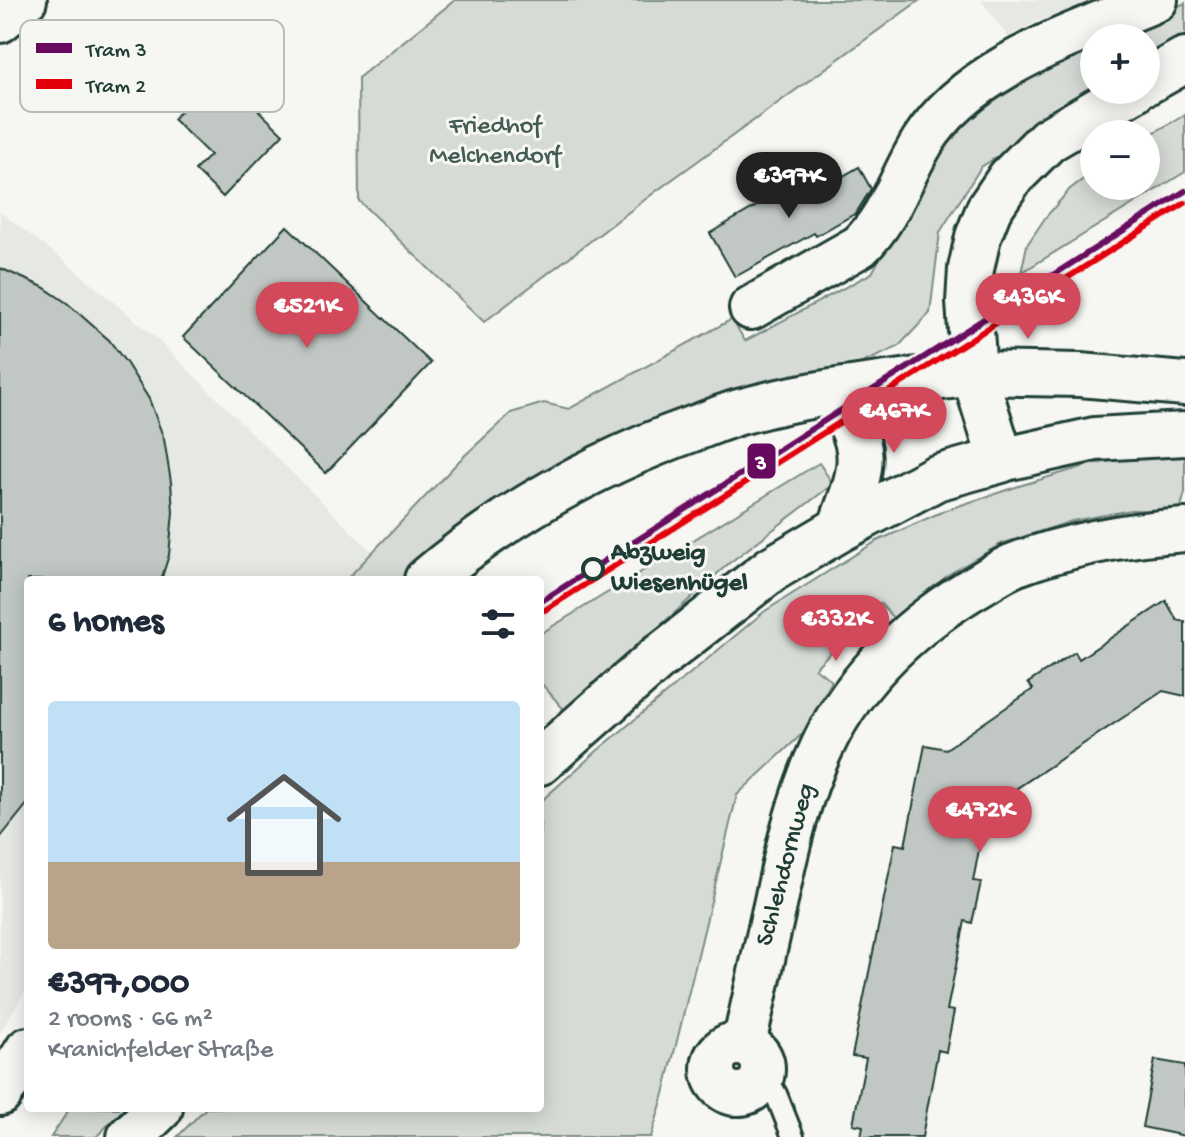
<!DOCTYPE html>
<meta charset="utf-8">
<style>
body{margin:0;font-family:"Gochi Hand",sans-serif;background:#f2f2f3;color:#1f2937;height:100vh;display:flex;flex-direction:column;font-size:30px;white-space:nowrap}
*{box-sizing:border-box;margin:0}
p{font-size:26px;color:#747a83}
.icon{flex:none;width:44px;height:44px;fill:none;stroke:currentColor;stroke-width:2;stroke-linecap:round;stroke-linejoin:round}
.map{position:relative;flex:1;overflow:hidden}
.details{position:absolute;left:24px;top:576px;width:520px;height:536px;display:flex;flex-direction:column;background:#fff;border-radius:8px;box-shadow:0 4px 20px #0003}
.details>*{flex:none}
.controls{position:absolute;left:1080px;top:24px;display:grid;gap:16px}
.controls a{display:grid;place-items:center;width:80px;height:80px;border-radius:50%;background:#fff;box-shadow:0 4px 20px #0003;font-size:40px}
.price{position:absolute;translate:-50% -68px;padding:0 18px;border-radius:28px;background:#d1495b;color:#fff;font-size:26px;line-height:52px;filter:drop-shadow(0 2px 4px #0008)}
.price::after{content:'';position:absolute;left:50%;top:48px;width:24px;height:18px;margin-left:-12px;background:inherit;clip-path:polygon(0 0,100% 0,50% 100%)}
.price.current{background:#222;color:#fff}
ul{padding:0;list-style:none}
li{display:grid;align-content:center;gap:16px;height:424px;padding:0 24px}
li span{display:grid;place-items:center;height:248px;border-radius:8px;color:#555}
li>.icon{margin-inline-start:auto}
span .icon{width:144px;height:144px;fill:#fffc;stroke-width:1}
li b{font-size:34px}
h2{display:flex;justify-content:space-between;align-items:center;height:96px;padding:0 24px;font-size:34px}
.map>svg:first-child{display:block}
.built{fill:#e6e8e4}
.green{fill:#d6dbd6;stroke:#7a8c85;stroke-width:2}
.building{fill:#c1c8c3;stroke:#1f3d34;stroke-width:2}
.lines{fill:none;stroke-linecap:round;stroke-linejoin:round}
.lane-casing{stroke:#1f3d34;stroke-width:26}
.street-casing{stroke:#1f3d34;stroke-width:48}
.secondary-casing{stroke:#1f3d34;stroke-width:50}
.lane{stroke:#f6f6f2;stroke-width:20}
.street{stroke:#f6f6f2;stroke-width:42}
.secondary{stroke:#f6f6f2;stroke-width:44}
.tram-1-casing{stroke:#f6f6f2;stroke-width:12}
.tram-2-casing{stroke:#f6f6f2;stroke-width:12}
.tram-1{stroke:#67095f;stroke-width:6}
.tram-2{stroke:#e3000b;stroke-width:6}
.stop-dot{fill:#f6f6f2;stroke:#1f3d34;stroke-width:4}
.labels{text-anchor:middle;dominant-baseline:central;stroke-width:6;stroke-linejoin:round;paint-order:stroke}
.park-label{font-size:26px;fill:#445d54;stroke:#f6f6f2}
.stop-label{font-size:26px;font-weight:bold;fill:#1f3d34;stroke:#f6f6f2;text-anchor:start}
.street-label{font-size:26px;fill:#1f3d34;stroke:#f6f6f2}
.key{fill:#f6f6f2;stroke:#b6beb9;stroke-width:2}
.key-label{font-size:22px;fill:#1f3d34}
.line-badge{stroke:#f6f6f2;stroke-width:3}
.badge-label{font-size:22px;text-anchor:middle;font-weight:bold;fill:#fff}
</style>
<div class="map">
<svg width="1185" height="1137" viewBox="0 0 1185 1137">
<rect width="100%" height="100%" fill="#f6f6f2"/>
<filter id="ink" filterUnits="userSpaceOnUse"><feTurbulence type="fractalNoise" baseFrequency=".0125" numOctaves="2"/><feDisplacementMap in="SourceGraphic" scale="16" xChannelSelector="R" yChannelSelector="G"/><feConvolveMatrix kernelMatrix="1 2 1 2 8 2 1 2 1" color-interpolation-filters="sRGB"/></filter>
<g filter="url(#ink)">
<path class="built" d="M981,0h140l-83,21 -30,16z
M0,212l65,49 91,77 216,214 -26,28h-318v406l-28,47z"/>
<path class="green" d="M455,0h465l-265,192 -171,130 -125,-121 -1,-123z
M1185,3v36l-39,24v-25h-37z
M1094,45v45h10l-123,77 -41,65 -10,81 -32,34 -38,17 -83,18 -304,136 -74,62h-53l115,-121 50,-46 33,-10 25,6 163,-90 13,22 127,-68 71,-132 45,-42 42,-24z
M1185,115v57l-164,101 6,-28 18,-27 25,-29 24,-18v15h52v-49z
M1166,454h19v38l-5,19 -49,-1 -59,11 -71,23 -50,29 -58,45 -13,-15 -65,65 17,13 -30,53 -65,61 -73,299 -13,43h-474l29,-29h334v-306l57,-51 168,-140 112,-70 69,-31 73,-24 73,-22z
M819,463l14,21 -105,80 -162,148 -26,-30v-48z
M70,1108h55l-29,29h-45z"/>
<path class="building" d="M243,66l28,27 -15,15 27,26 -60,63 -28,-27 15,-15 -37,-36 47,-50 10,11z
M859,167l12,22 -15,24 -40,23 -2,-3 -79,44 -25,-44 95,-55 9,15z
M287,226l144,137 -105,110 -143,-136z
M0,268l43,19 24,16 42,37 18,24 22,35 15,40 7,43 2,30 -4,43 -8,25h-133v223l-28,35z
M1166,601l11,19 8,2v74l-22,-5 -176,117 -14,73 8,1 -9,41 -7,-2 -18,89 7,1 -8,41 -8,-2 -16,87h-61l2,-11 -10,-2 13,-66 -14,-2 43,-212 10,2 20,-101 21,4 87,-60 -5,-6 47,-31 4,7z
M1155,1060l30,5v71l-43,-9z"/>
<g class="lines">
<defs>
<path id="lane" d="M763,1072l13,22 17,43"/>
<path id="street" d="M0,21l25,-21
M751,308l109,-62c31,-30 41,-70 63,-105 48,-76 154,-107 233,-141
M974,373l106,2 105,9
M1001,460l94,-21 90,-5
M713 1069a25 25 0 1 1 50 0a25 25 0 1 1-50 0Z
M744,1044c11,-48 21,-95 32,-143 11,-53 23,-106 47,-156 33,-70 93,-124 159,-162 10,-6 20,-13 32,-18 55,-21 112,-31 171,-35"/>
<path id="secondary" d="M1146,82l39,-22
M832,392c40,59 31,74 8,137
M427,580c79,-67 170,-117 268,-152 17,-6 34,-14 52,-18 73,-20 152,-27 227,-37
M540,762l118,-104 114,-89 68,-40 96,-51 65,-18 -27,-87 -5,-71 2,-33 7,-32 11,-28 21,-31 38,-38 85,-50
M0,1093l28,-43
M130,1137l30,-29"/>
</defs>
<use href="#lane" class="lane-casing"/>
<use href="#street" class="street-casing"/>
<use href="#secondary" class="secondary-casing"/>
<use href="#lane" class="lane"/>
<use href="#street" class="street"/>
<use href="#secondary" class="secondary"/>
<defs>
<path id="tram-1" d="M540,602l645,-411"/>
<path id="tram-2" d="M545,610l640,-407"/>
</defs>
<use href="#tram-1" class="tram-1-casing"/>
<use href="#tram-2" class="tram-2-casing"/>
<use href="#tram-1" class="tram-1"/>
<use href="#tram-2" class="tram-2"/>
</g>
</g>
<circle class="stop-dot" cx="593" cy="569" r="10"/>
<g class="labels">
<g class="park-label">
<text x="495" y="127">Friedhof<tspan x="495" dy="30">Melchendorf</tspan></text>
</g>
<g class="stop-label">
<text x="611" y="554">Abzweig<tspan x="611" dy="30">Wiesenhügel</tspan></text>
</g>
<g class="street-label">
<text transform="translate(787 865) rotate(-75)">Schlehdornweg</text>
</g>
</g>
<rect x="20" y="20" width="264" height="92" rx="12" class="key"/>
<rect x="36" y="43" width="36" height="10" fill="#67095f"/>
<rect x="36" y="79" width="36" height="10" fill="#e3000b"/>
<g class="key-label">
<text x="86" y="56">Tram 3</text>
<text x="86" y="92">Tram 2</text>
</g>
<rect class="line-badge" x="746" y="442" width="31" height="38" rx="8" fill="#67095f"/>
<g class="badge-label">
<text x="761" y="469">3</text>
</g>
</svg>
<div class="controls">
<a>+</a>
<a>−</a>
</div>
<b class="price current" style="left:789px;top:220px">€397K</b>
<b class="price" style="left:1028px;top:341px">€436K</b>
<b class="price" style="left:307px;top:350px">€521K</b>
<b class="price" style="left:894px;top:455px">€467K</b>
<b class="price" style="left:836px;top:663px">€332K</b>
<b class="price" style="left:980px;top:854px">€472K</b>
<section class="details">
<h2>6 homes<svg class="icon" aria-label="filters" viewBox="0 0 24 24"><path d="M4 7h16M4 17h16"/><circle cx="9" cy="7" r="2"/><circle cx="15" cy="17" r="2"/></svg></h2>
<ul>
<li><span style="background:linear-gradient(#bfe0f5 65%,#b9a48a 0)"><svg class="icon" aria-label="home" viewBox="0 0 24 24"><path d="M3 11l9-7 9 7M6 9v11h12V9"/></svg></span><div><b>€397,000</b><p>2 rooms · 66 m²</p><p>Kranichfelder Straße</p></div></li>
</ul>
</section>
</div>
